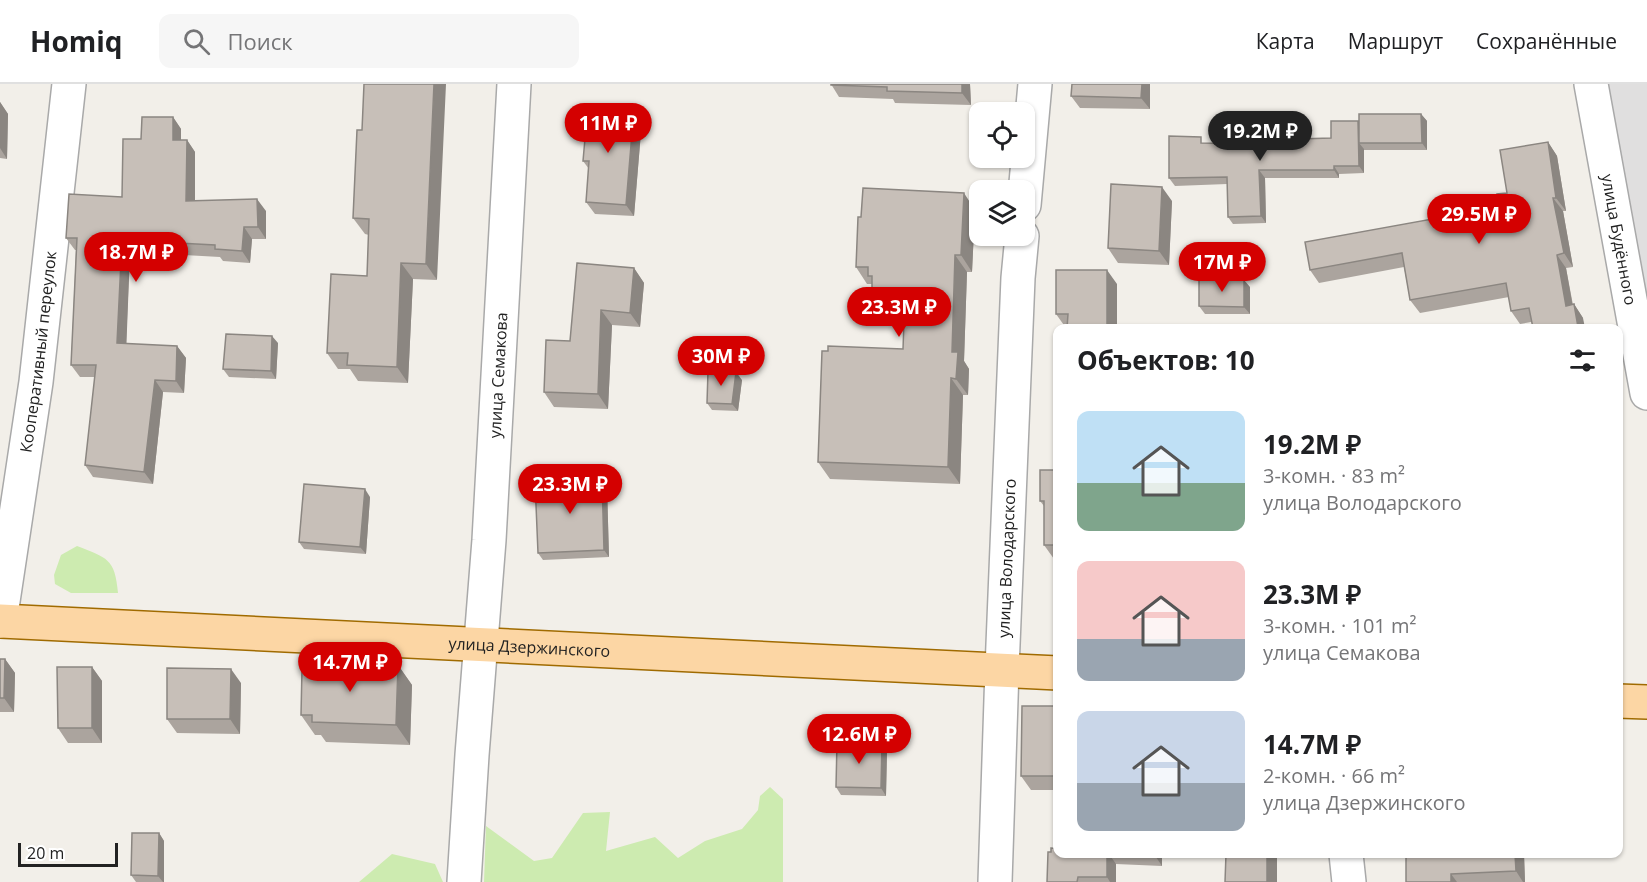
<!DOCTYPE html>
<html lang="ru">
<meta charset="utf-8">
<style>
body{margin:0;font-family:"Open Sans",sans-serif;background:#f6f6f6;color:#202124;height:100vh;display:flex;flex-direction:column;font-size:22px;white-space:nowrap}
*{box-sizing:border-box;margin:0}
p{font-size:20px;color:#757577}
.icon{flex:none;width:33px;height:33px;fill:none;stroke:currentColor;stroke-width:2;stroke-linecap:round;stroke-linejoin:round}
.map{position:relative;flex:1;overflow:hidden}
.drawer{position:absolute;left:1053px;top:240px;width:570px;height:534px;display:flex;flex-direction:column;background:#fff;border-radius:12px;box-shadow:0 2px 4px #0004}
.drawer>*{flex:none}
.fabs{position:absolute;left:969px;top:18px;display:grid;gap:12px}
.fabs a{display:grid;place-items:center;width:66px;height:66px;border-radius:12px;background:#fff;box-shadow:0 2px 4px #0004;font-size:30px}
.scale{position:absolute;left:18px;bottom:15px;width:100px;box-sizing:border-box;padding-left:6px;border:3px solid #222;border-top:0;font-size:16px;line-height:21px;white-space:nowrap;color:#222;-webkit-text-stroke:4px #fff;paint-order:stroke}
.price{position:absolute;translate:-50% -51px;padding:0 14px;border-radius:21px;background:#d40000;color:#fff;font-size:20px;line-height:39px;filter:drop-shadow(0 2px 3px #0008)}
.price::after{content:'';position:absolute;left:50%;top:36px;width:18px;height:14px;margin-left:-9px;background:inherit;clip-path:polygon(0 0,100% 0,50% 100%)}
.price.active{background:#222;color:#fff}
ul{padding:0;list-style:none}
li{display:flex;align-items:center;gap:18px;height:150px;padding:0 24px}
li span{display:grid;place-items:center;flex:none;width:168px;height:120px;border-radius:12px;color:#555}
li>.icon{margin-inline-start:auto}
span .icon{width:72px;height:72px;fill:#fffc;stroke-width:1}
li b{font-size:26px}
h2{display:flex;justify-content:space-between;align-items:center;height:72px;padding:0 24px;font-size:26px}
header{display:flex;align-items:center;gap:36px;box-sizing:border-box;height:84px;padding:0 30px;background:#fff;border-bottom:2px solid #e0e0e0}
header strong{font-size:28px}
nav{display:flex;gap:33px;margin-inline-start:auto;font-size:21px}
.search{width:420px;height:54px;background:#f6f6f6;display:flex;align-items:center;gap:15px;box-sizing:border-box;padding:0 21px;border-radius:12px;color:#757577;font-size:22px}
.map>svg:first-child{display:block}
.residential{fill:#e0dfdf}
.grass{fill:#cdebb0}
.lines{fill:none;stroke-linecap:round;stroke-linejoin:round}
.minor-casing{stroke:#a9a9a9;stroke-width:36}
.major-casing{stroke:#a06b00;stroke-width:36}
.minor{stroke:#fff;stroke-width:33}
.major{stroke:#fcd6a4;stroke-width:33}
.wall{fill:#aba49e}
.shaded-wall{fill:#8b8681}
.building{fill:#c7bfb8;stroke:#8b8681;stroke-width:1.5}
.labels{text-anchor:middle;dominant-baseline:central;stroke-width:4.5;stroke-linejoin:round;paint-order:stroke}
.street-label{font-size:16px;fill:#222;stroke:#fff}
</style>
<header>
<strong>Homiq</strong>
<div class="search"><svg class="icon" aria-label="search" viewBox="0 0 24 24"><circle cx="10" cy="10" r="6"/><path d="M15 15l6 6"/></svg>Поиск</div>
<nav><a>Карта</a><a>Маршрут</a><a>Сохранённые</a></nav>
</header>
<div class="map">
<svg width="1647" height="798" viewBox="0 0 1647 798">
<rect width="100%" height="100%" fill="#f2efe9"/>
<path class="residential" d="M1600,0h47v258z"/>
<path class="grass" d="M77,462c30,12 38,12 41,47h-47l-16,-9 -1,-9 7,-20z
M770,703l13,12v83h-299l2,-56 48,35 18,-3 31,-45 27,-1 -4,39 49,-14 23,21 27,-17 37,-12 16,-19 2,-14z
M392,770l43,10 8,18h-84z"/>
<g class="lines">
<defs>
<g id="minor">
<path id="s1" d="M1591,0l56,309"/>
<path d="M1024,121l11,-121"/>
<path id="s2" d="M0,537l36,-239 33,-298"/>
<path d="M1346,770l3,28"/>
<path id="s3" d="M464,798l8,-127 17,-215 25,-456"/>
<path id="s4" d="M995,798l7,-213 16,-391 4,-42"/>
</g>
<g id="major">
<path id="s5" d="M0,537l1058,52"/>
<path d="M1618,617l29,1"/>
</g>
</defs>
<use href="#minor" class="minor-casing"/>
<use href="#major" class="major-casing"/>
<use href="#minor" class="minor"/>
<use href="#major" class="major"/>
</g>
<path class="wall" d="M831,0h139l1,21 -76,-2 -2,-4 -54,-2z
M1072,0h78v25l-70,-1 -9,-12z
M0,18l8,12 -1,45 -7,-1z
M1421,30l6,7v29h-63v-1v24l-25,1v4h-74l1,45 -33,1 -5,-7 -1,-33 -52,2 -6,-8 36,-35 93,1 33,-6 27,-17z
M173,33l8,12v11h6l8,12v49l71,10v28h-14l-2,24 -27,-2 -3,-4 -90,-5 -4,92 51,2 9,12 -2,35 -21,-1 -10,92 -60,-7 -8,-12 10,-88h-15l-9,-12 5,-115h-1l-9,-12 56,-41 19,-58z
M642,36l-8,96 -39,-2 -9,-12 3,-33 -6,-8z
M357,46l80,150 -24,-1 -5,104 -50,-2 -8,-12h-12l-11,-16 40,-77 2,-41 -4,-1 -12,-16z
M1548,58l9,14 9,55h-3l10,56 -7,1 7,37 1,-1 9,14 -52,4 -11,2 -9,-13 -2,-14 -89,16 -10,-13 -6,-33 -85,16 -9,-13 189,-63z
M1172,117l-3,64 -51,-2 -10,-15z
M975,126l-3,62h-5l-3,89 5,8 -1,26h-5l-3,89 -130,-5 -12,-17 85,-113 1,-41 -20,-1 -12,-17v-6h-5l-11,-17z
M634,184l10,15 -4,44 -28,-2 -4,84 -54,-2 -10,-15 26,-51z
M1117,200v44h-51l-10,-14z
M1250,203v27h-45l-6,-8z
M278,259l-2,36 -47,-2 -6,-8z
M742,296l-4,31 -26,-1 -5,-7z
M1058,386v89h-4l-10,-14v-39l-4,-5z
M607,402l2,71 -66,3 -5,-7z
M370,413l-4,57 -62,-5 -5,-7z
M0,575h5l10,14 -1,39h-14z
M398,581l14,20 -2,60 -84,-3 -5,-7h-6l-14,-20z
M92,583l10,14v62h-34l-10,-15z
M241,599l-1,51 -63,-1 -10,-14z
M1058,622v84h-27l-10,-14z
M887,667l-1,45 -45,-1 -5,-8z
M159,749l5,8v41h-28l-5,-7z
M1051,768l7,2h104v12l-46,-2v18h-69z
M1524,770l1,28h-119z"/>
<path class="shaded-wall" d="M434,0h12l-9,196 -11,-16z
M962,0h8l1,21 -9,-12z
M1142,0h8v25l-9,-11z
M0,18l8,12 -1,45 -7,-11z
M634,25l8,11 -8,96 -8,-11z
M1421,30l6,7v29l-5,-7z
M173,33l8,12v23l-8,-12z
M1358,37l1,22 5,6v24l-5,-7z
M187,56l8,12v61l-9,-12z
M1548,58l9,14 9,55 -10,-13z
M1334,82l5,8v4l-5,-8z
M1259,86l6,8 1,45 -5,-7z
M1162,103l10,14 -3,64 -10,-14z
M964,109l11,17 -3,62 -11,-17z
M1553,114l10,13 10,56 -9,-14z
M257,115l9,12v28l-8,-12z
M244,143l8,12 -2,24 -8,-12z
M122,156l8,12 -4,103 -9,-12z
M955,171l12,17 -3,89 5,8 -1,26 -12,-16 -4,-27z
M1557,171l9,13 9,51 -9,-13z
M401,179l12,16 -5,104 -11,-16z
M634,184l10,15 -4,44 -10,-14z
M1107,186l10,14v44h-10z
M1244,196l6,7v27l-6,-7z
M1574,220l9,14 2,10h-6l-1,-1z
M601,226l11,15 -4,84 -10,-15z
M272,252l6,7 -2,36 -5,-8z
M177,262l9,12 -2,35 -8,-12z
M736,288l6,8 -4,31 -6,-7z
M951,294l12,17 -3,89 -12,-17z
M155,296l8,12 -10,92 -9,-12z
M602,394l5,8 2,71 -5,-7z
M365,405l5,8 -4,57 -6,-7z
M5,575l10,14 -1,39 -10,-14z
M398,581l14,20 -2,60 -14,-20z
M92,583l10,14v62l-10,-15z
M231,585l10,14 -1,51 -10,-15z
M882,660l5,7 -1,45 -5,-8z
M159,749l5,8v41h-1l-5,-6z
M1107,770h2l7,10v18h-6l-3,-5z
M1154,770h8v12z
M1267,770h10v28h-10z
M1515,770h9l1,28h-2l-7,-11z
M1451,790l6,8h-6z"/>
<path class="building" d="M364,0h70l-8,180 -25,-1 -4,104 -50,-2 1,-12h-21l4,-79 36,2 2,-57 -16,-1 4,-88h5z
M831,0h131v9l-75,-2v-4l-56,-2z
M1072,0h70l-1,14 -70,-2z
M588,21l46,4 -8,96 -40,-3 3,-41h-6z
M1359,30h62l1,29h-63z
M142,33h31v23h14l-1,61 71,-2 1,28h-14l-2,24 -27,-2v-4l-93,-5 -5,103 60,3 -1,35 -21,-1 -11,92 -59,-7 11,-100h-25l6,-127h-11l3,-44 53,3 1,-58h18z
M1331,37h27l1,45h-25v4h-75l2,46 -33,1 -1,-40 -58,1v-42l32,1v6l97,1v-5l33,-1z
M1548,58l8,56h-3l11,55 -7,2 9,51 8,-2 4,23 4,-1v2h-49l-4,-20 -18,3 -5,-28 -96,17 -8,-47 -92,17 -5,-28 194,-35 -2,-13 10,-1 -7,-43z
M1111,100l51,3 -3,64 -51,-3z
M863,104l101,5 -3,62h-6l-3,97h6l-2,27 -5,-1 -3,89 -130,-5 4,-111h6v-5l75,3 2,-57 -33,-2v-14h-4v-9h-12l2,-50h3z
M577,179l57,5 -4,45 -29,-3 -3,84 -54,-2 2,-52 24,1z
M1056,186h51v58h-40l1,-14h-12z
M1199,196h45v27l-45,-1z
M226,250l46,2 -1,35 -48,-2z
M708,287l28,1 -4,32 -25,-1z
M1040,386h18v75h-14v-44h-4z
M602,394l2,72 -66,3 -3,-72z
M304,400l61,5 -5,58 -61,-5z
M0,575h5l-1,39h-4z
M314,578l84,3 -2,60 -84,-3v-7h-11l1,-46h12z
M57,583h35v61h-34z
M167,584l64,1 -1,50h-63z
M1022,622h36v70h-37z
M837,658l45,2 -1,44 -45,-1z
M132,749h27l-1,43 -27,-1z
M1051,764l7,1v5h49v23h-29l-1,5h-30l1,-30h3z
M1226,770h41v28h-42z
M1406,770h109l1,17 -65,3v8h-45z"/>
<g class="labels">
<g class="street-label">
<text stroke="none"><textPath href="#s1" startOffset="158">улица Будённого</textPath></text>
<text stroke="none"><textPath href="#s2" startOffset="272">Кооперативный переулок</textPath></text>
<text stroke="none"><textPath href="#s3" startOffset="508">улица Семакова</textPath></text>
<text stroke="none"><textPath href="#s4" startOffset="324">улица Володарского</textPath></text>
<text stroke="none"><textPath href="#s5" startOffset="530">улица Дзержинского</textPath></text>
</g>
</g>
</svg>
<div class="fabs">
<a><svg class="icon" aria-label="locate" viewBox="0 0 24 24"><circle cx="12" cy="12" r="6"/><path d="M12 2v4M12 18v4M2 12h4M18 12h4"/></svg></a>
<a><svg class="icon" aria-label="layers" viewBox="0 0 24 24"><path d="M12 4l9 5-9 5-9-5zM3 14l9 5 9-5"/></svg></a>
</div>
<div class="scale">20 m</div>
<b class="price" style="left:608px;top:70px">11M ₽</b>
<b class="price active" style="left:1260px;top:78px">19.2M ₽</b>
<b class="price" style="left:1479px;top:161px">29.5M ₽</b>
<b class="price" style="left:136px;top:199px">18.7M ₽</b>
<b class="price" style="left:1222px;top:209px">17M ₽</b>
<b class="price" style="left:899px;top:254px">23.3M ₽</b>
<b class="price" style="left:721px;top:303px">30M ₽</b>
<b class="price" style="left:570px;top:431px">23.3M ₽</b>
<b class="price" style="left:350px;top:609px">14.7M ₽</b>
<b class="price" style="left:859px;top:681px">12.6M ₽</b>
<section class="drawer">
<h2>Объектов: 10<svg class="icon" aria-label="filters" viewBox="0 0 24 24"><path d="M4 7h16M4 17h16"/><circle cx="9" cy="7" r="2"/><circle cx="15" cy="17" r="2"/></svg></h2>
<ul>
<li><span style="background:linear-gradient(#bfe0f5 60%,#7fa58c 0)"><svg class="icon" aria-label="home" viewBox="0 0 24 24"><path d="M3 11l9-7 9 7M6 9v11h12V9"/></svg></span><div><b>19.2M ₽</b><p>3-комн. · 83 m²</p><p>улица Володарского</p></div></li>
<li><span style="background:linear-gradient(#f6c9c9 65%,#9aa5b1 0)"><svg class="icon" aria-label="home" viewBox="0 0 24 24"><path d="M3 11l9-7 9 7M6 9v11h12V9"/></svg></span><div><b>23.3M ₽</b><p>3-комн. · 101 m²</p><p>улица Семакова</p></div></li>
<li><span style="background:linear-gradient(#c9d6e8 60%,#9aa5b1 0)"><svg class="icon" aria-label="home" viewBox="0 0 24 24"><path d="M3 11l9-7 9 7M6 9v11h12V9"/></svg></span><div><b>14.7M ₽</b><p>2-комн. · 66 m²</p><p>улица Дзержинского</p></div></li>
</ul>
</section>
</div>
